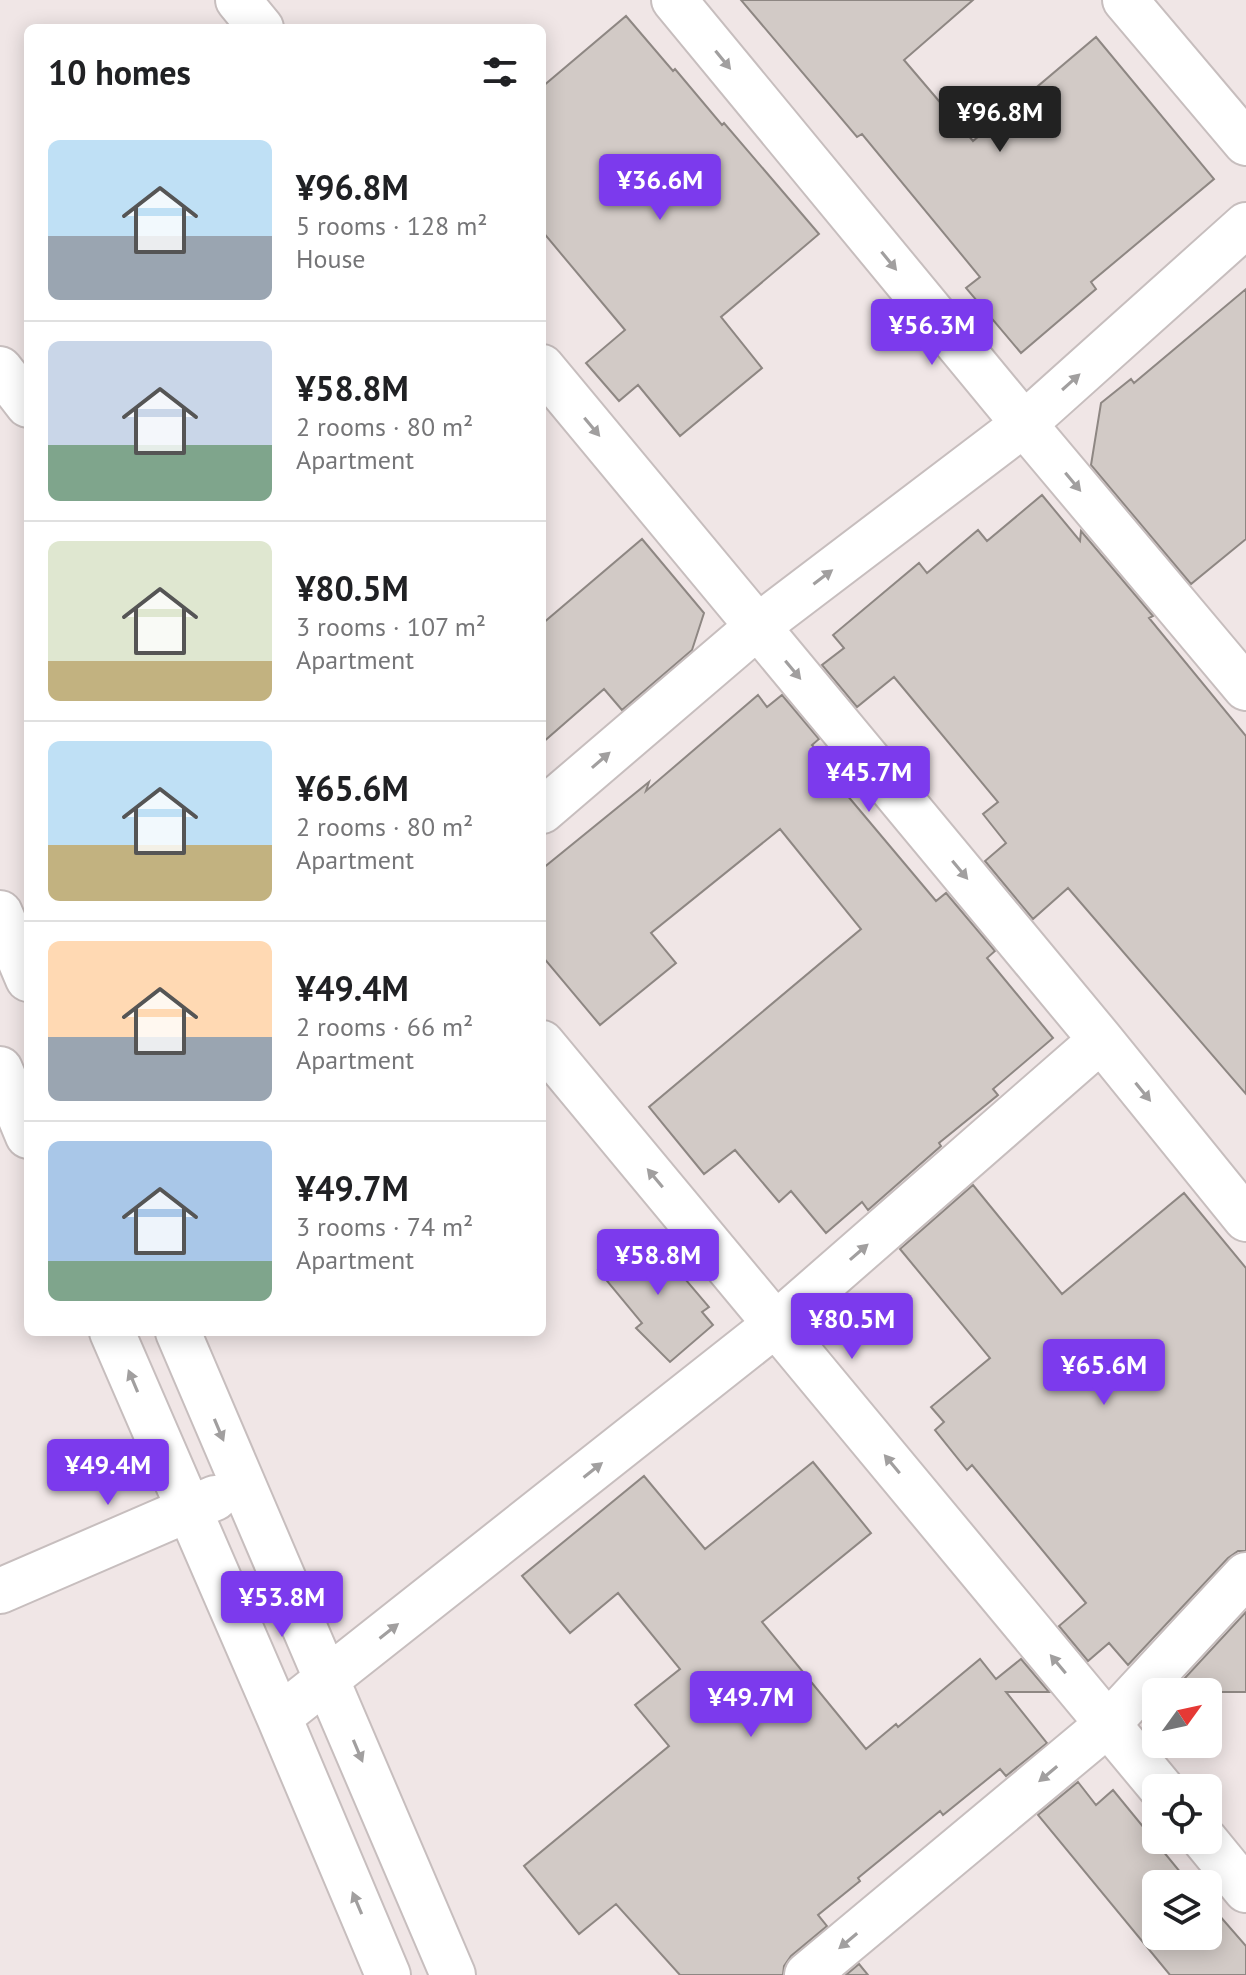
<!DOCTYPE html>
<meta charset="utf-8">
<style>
body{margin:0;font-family:"PT Sans",sans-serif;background:#f6f6f6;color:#202124;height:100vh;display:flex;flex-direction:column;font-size:30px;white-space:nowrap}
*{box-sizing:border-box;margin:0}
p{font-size:26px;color:#757577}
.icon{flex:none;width:44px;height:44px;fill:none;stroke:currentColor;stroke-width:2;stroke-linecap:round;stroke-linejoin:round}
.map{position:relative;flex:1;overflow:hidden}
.sheet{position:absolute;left:24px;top:24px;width:522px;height:1312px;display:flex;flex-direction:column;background:#fff;border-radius:12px;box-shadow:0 4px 20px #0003}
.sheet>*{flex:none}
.needle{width:52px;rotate:57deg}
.controls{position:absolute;left:1142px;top:1678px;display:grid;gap:16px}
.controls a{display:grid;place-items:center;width:80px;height:80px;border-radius:12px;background:#fff;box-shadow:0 4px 20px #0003;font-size:40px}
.price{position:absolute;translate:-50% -68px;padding:0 18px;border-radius:8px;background:#7c3aed;color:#fff;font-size:26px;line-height:52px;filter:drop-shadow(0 2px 4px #0008)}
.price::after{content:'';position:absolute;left:50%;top:48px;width:24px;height:18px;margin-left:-12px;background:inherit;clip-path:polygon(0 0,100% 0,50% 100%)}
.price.current{background:#222;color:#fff}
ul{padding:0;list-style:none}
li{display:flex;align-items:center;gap:24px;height:200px;padding:0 24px}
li+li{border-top:2px solid #e0e0e0}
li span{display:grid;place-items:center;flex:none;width:224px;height:160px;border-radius:12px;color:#555}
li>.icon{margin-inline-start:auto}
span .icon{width:96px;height:96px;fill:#fffc;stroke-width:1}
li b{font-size:34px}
h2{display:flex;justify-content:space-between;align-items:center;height:96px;padding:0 24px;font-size:34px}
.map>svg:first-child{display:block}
.building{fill:#d2cac6;stroke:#8e8783;stroke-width:2}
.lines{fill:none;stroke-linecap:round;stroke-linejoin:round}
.minor-casing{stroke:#c7bebe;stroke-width:48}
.minor{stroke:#fff;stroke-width:44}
.oneway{fill:#a19f9f}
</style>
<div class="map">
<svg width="1246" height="1975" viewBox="0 0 1246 1975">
<rect width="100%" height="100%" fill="#f0e6e6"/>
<path class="building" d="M741,0h232l-69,60 69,81 123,-104 118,142 -123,103 5,7 -75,64 -55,-65 14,-11 -118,-143 -5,3z
M626,16l47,55 2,-2 47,56 2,-2 95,111 -98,83 41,51 -82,68 -42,-51 -19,16 -33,-38 39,-33 -83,-99v-144z
M1246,289v250l-55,45 -100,-119 10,-62 30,-24 3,4z
M1042,495l38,46 1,-10 72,85 -4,2 97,118v358l-178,-206 -35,31 -48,-58 21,-18 -23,-29 15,-12 -104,-125 -37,30 -35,-42 22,-17 -11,-13 86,-72 8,10 51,-43 9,11z
M642,539l62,74 -12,37 -70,60 -18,-21 -62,54v-119z
M758,695l9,12 15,-12 37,44 -7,6 28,33 -4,4 100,119 10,-8 49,58 -8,7 66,80 -60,51 5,6 -59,48 2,3 -73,64 -6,-8 -36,31 -35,-42 -12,11 -44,-52 -31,24 -55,-67 212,-178 -81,-100 -129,104 25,30 -76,62 -58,-69v-87l107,-87 -3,9z
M973,1185l89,109 122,-101 62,75v283h-8l-10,7 -100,107 -19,-22 -21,18 -29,-35 27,-23 -114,-138 -5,5 -32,-40 9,-8 -13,-15 59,-49 -90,-109z
M645,1232l64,75 -7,5 11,13 -43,37 -34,-34 6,-5 -44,-53z
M813,1462l58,71 -109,89 104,127 30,-25 2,3 82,-68 16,20 25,-20 28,33h-43l41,51 -41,33 -6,-7 -57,46 -3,-4 -82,67 2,3 -42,34 9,11 -36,30 -7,10 -1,9h-103l-64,-71 -37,30 -55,-68 145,-120 -34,-41 45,-36 -62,-76 -48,40 -48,-57 122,-100 61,73z
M1246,1612v80h-74z
M1078,1782l18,23 17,-15 77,94h-34v52h52v-31l2,3 2,-1 34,39v29h-76l-132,-160z
M859,1964l9,11h-22z"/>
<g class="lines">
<defs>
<path id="minor" d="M238,0l23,28
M674,0l350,424 222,264
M1125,0l121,143
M542,367l559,673 145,179
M0,369l28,36
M542,811l215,-184 267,-203 222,-199
M0,913l28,66
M542,1043l619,745
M0,1069l28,67
M112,1332l167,385 109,258
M178,1332l275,643
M0,1591l215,-93
M279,1717l497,-393 325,-284
M1205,1840l41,50
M807,1975l301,-251 138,-149"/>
</defs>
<use href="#minor" class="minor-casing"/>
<use href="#minor" class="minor"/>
</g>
<defs><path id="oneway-solid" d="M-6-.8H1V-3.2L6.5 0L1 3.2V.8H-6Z" transform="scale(2)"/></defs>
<g class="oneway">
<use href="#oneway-solid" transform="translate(723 60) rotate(51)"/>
<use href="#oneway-solid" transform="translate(889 261) rotate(51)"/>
<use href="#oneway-solid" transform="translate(1071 382) rotate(-42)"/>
<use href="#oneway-solid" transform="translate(592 427) rotate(50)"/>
<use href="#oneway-solid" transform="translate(1073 482) rotate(50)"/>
<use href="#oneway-solid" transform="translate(823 577) rotate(-37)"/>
<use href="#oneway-solid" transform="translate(793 670) rotate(50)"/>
<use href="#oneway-solid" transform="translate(601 760) rotate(-41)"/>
<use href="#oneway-solid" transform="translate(960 870) rotate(50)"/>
<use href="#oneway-solid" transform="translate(1143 1092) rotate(51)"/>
<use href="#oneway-solid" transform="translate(655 1178) rotate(-130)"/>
<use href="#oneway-solid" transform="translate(859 1252) rotate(-41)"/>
<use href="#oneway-solid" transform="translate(133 1381) rotate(-113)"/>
<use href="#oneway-solid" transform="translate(219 1430) rotate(67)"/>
<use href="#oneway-solid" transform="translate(892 1464) rotate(-130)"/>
<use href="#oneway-solid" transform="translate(593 1470) rotate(-38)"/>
<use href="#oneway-solid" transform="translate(389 1631) rotate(-38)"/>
<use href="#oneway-solid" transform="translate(1058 1664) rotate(-130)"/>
<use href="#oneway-solid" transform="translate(358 1751) rotate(67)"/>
<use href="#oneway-solid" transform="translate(1048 1774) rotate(140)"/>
<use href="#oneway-solid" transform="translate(357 1903) rotate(-113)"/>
<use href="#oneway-solid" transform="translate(848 1941) rotate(140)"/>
</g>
</svg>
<div class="controls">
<a><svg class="needle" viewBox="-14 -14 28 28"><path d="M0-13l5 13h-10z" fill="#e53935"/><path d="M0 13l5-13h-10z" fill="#757577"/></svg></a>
<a><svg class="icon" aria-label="locate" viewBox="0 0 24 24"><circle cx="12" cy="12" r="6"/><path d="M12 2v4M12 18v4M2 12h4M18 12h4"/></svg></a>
<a><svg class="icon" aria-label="layers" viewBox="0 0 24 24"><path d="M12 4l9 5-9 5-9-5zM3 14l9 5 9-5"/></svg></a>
</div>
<b class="price current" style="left:1000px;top:154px">¥96.8M</b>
<b class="price" style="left:660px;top:222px">¥36.6M</b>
<b class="price" style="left:932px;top:367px">¥56.3M</b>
<b class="price" style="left:869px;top:814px">¥45.7M</b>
<b class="price" style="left:658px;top:1297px">¥58.8M</b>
<b class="price" style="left:852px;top:1361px">¥80.5M</b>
<b class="price" style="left:1104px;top:1407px">¥65.6M</b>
<b class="price" style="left:108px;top:1507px">¥49.4M</b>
<b class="price" style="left:282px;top:1639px">¥53.8M</b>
<b class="price" style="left:751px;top:1739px">¥49.7M</b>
<section class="sheet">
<h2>10 homes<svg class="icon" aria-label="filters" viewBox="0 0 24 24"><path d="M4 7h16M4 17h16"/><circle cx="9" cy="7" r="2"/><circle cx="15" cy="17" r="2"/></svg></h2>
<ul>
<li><span style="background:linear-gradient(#bfe0f5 60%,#9aa5b1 0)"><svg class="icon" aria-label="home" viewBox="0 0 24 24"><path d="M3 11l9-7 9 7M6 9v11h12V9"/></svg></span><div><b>¥96.8M</b><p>5 rooms · 128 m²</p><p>House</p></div></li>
<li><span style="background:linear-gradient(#c9d6e8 65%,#7fa58c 0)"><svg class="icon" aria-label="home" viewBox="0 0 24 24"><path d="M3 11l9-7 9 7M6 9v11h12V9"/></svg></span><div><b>¥58.8M</b><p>2 rooms · 80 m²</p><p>Apartment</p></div></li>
<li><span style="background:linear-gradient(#dfe7d0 75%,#c2b280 0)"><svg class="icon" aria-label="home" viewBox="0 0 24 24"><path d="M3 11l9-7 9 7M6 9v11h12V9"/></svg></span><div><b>¥80.5M</b><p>3 rooms · 107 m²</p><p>Apartment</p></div></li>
<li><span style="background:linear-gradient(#bfe0f5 65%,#c2b280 0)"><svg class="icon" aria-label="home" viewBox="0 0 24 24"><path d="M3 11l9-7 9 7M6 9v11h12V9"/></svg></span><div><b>¥65.6M</b><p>2 rooms · 80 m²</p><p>Apartment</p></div></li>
<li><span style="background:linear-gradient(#ffd9b3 60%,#9aa5b1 0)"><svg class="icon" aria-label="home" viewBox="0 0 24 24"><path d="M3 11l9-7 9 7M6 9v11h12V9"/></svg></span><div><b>¥49.4M</b><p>2 rooms · 66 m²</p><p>Apartment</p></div></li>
<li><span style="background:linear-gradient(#a9c7e8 75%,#7fa58c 0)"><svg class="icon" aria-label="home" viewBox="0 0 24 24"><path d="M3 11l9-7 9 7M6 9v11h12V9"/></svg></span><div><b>¥49.7M</b><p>3 rooms · 74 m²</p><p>Apartment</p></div></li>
</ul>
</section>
</div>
